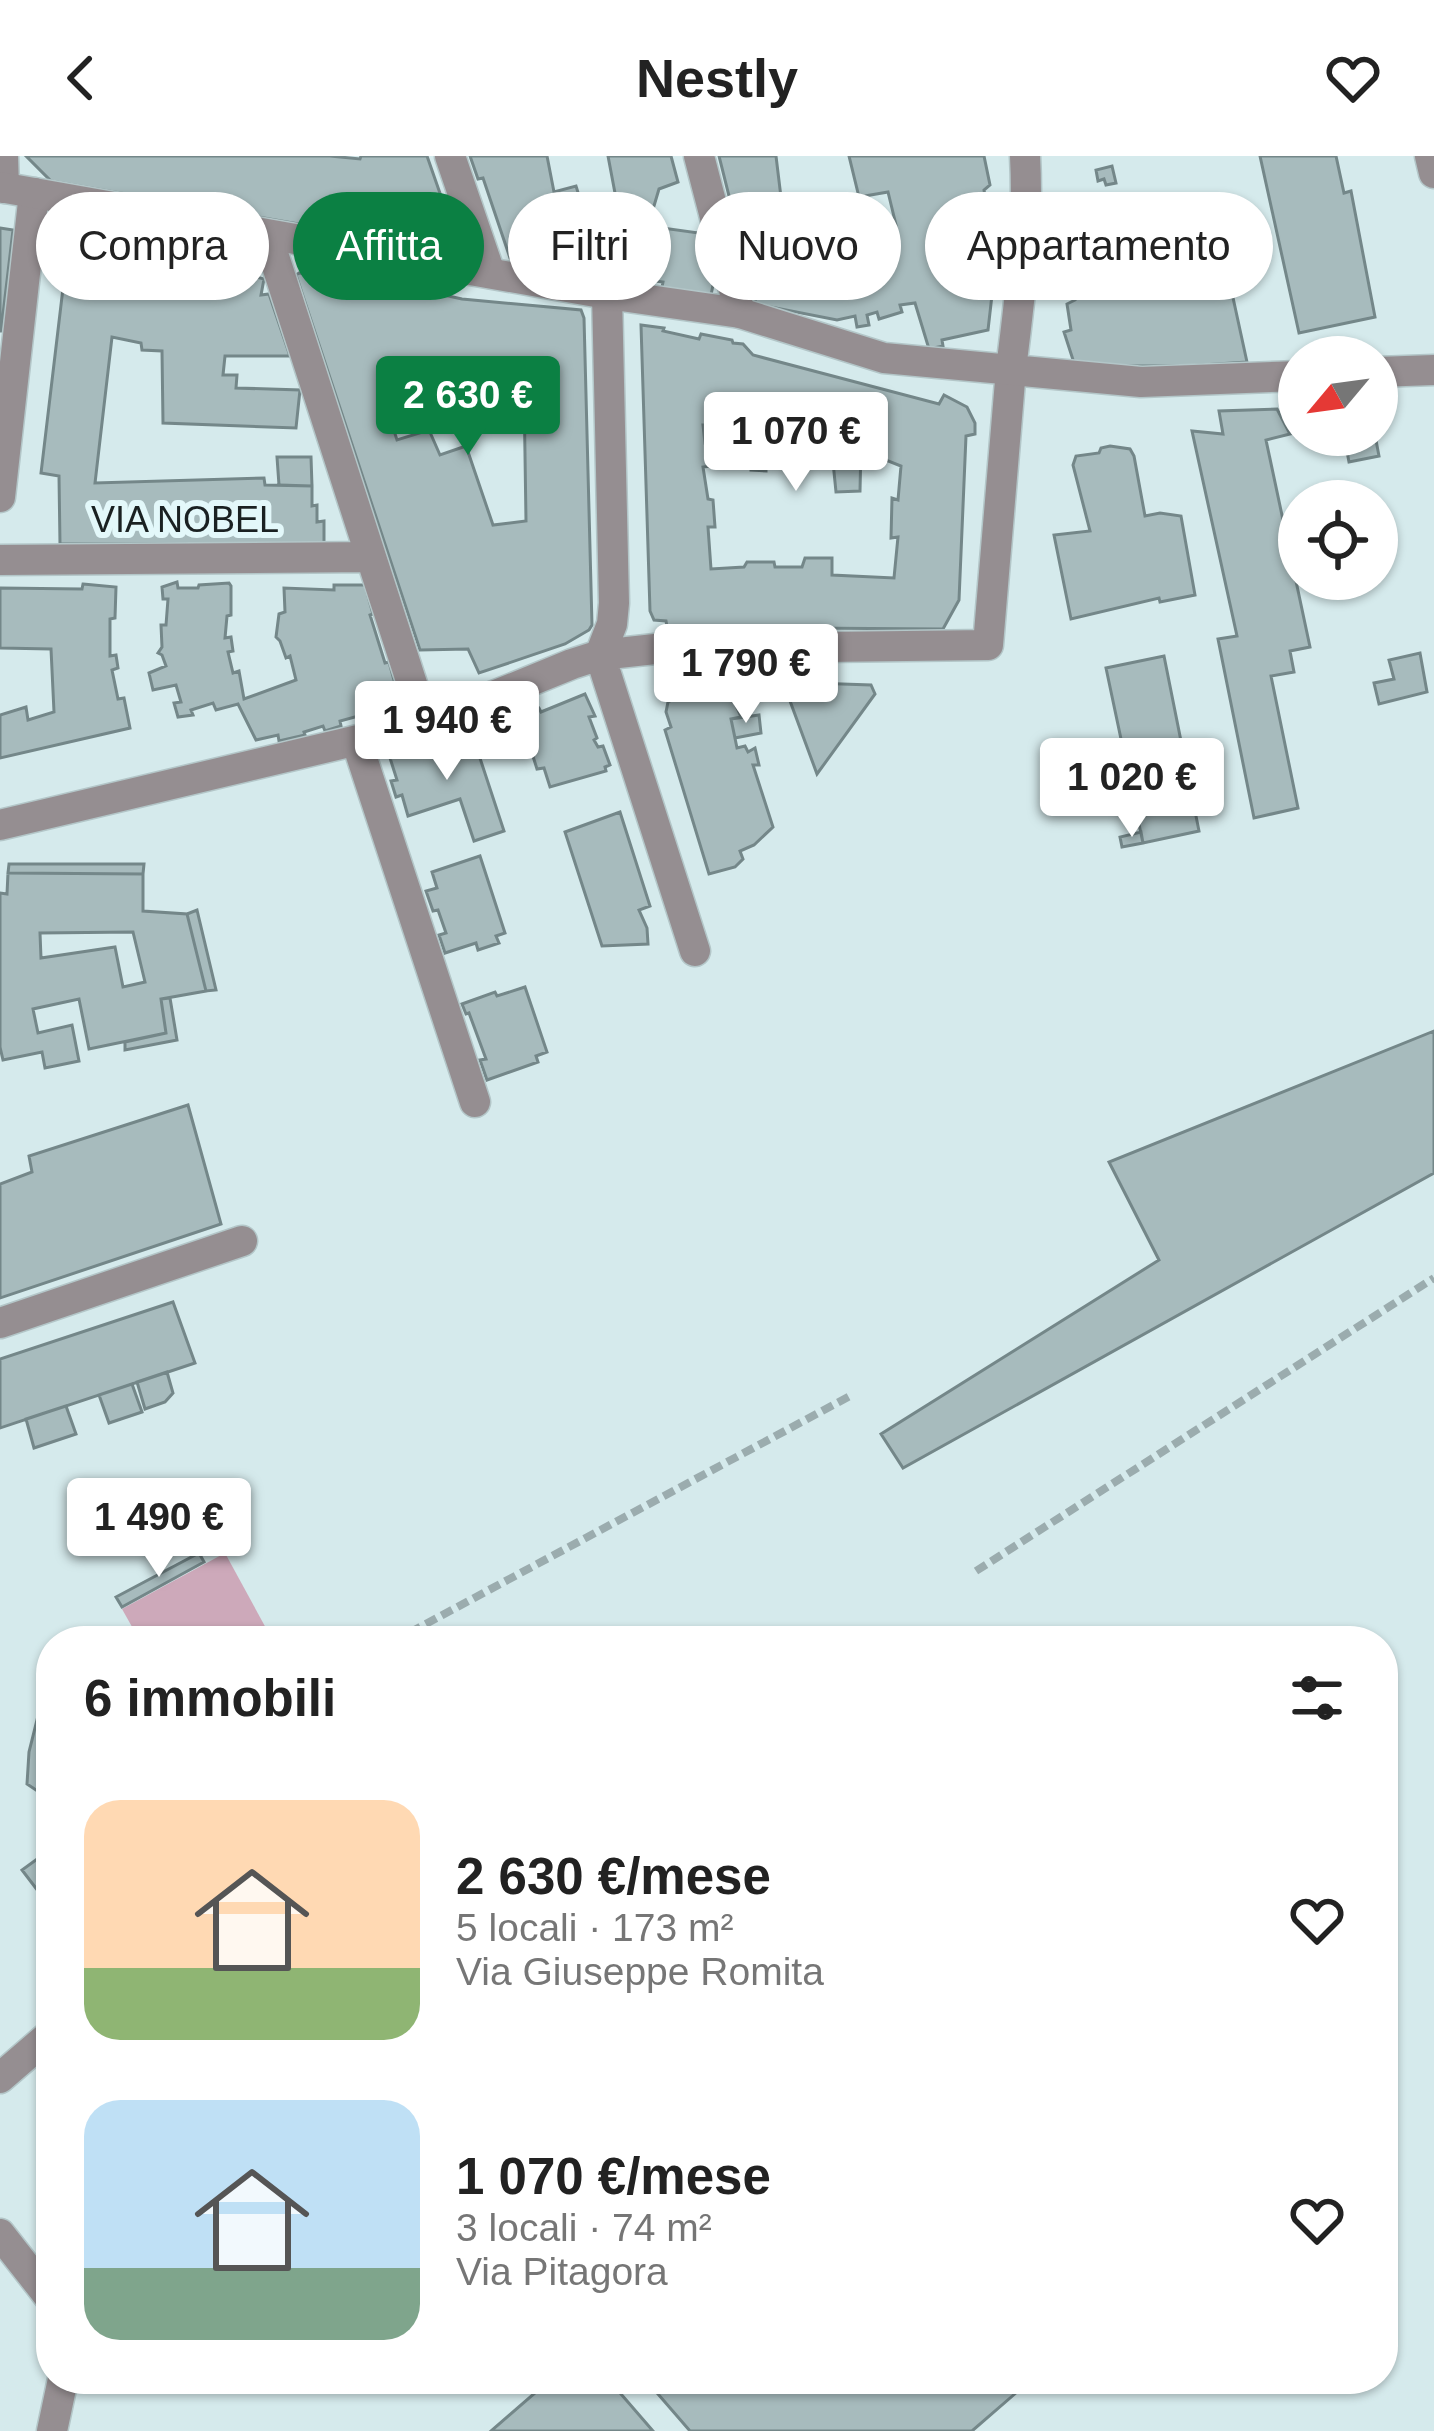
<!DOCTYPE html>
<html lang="it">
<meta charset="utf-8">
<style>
body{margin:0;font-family:Helvetica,sans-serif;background:#f2f2f2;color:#222;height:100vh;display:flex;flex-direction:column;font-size:45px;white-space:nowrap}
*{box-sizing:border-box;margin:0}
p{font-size:39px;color:#767676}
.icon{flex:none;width:66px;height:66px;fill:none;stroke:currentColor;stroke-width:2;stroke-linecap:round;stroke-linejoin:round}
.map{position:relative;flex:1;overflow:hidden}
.panel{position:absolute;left:36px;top:1470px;width:1362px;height:768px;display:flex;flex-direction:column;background:#fff;border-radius:48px;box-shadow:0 3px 9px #0004}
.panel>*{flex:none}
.banner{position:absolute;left:36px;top:36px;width:1362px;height:108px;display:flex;gap:24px}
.needle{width:78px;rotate:241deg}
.fabs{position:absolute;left:1278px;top:180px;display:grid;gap:24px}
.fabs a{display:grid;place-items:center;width:120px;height:120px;border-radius:50%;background:#fff;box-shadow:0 3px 9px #0004;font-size:60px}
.price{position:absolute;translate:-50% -102px;padding:0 27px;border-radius:12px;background:#fff;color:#222;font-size:39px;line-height:78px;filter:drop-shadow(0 3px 6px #0008)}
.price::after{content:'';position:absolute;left:50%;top:72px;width:36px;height:27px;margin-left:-18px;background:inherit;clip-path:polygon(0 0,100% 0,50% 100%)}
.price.on{background:#0b8043;color:#fff}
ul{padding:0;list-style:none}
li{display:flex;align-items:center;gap:36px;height:300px;padding:0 48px}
li span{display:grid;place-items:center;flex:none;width:336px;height:240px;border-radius:36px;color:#555}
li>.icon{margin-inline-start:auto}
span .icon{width:144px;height:144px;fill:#fffc;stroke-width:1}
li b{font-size:51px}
h2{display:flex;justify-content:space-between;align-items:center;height:144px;padding:0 48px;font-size:51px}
.tag{padding:0 42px;border-radius:54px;background:#fff;box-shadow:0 3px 9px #0004;font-size:42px;line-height:108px}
.tag.on{background:#0b8043;color:#fff}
header{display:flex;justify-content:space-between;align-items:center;height:156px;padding:0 48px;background:#fff;font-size:54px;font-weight:700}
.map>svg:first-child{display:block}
.green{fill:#cda9ba}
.building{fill:#a7bbbd;stroke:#748789;stroke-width:3;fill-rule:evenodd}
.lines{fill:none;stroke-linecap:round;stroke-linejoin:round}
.minor-casing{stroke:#b3c6c8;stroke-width:33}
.tertiary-casing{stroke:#b3c6c8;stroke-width:33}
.path{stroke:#9bacae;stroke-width:8;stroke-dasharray:12 6;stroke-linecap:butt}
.minor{stroke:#958e91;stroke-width:30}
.tertiary{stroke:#958e91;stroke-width:30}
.labels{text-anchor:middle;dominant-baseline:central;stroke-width:12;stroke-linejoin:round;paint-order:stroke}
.street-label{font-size:36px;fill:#1a2122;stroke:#e3f8fa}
</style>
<header><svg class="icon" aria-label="back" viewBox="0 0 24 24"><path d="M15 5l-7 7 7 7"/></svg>Nestly<svg class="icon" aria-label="heart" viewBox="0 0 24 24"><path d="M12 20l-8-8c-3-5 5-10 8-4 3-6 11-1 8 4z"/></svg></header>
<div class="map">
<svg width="1434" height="2275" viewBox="0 0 1434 2275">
<rect width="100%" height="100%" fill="#d5eaec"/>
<path class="green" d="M225,1397l48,88h-133l-18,-32z"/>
<path class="building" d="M26,0h304l30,3 1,-3h66l30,86 -2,9 -404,-70z
M470,0h77l7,36 22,-6 5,16 -13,5 16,58 -74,-7 -27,-80 -5,1z
M608,0h63l7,26 -19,7 -11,37 51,7 15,47 -4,20 -48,-13 1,-5 -55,-7 1,-7 -18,-60 2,-3 25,4z
M719,0h57l8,66 27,-6 7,29 -18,7 6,20 20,6 -5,-23 65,-17 -2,-11 12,-2 -8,-33 -29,5 -10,-41h135l6,29 -6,5 2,12 -6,2 2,6 7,-3 3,16 -6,3 1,22 7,1 -3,35h-5l-1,9 7,2 -4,35 -46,10 1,6 -14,3 -14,-46 -15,2 2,7 -23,7 -2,-7 -10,3 2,10 -12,2 -2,-11 -18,4 -81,-16z
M1260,0h76l8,37 7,-2 24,126 -76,16z
M1112,10l4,17 -10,2 -2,-6 -6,2 -2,-11z
M1212,45l11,62 9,-1 4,30 -4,1 15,69 -60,4h-112l-11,-34 7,-2 -4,-26 8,-4 -9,-57 9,-4 -6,-14 3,-7 9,-5 11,5 32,-8 5,10z
M0,72l13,2 -12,101h-1z
M148,89l67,13 -1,7 50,14 -3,16 8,-1 21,62h-65l-2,19h14l-1,13 64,2 -4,38 -133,-5 -1,-72 -20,-1 -1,-7 -29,-6 -17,146 169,-5 1,7 47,1v20l5,-1v17l7,-1v23h-264l-1,-68 -18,-3 25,-210 81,8z
M299,117l113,15 50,11 119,11 3,8 8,307 -3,5 -24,14 -86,29 -11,-24 -48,1 -124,-375zM440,220l84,12 2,133 -33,4 -27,-79 -26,9 -11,-25 -32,10 -14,-43z
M641,169l23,3 -1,3 36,8 2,-5 31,6 1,3 10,1 10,11 186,49 5,-9 23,12 8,16v11l-9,2 -7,164 -16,29 -276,-2 -1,-6 -12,-1 -4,-9zM703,269l23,1 3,5 23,1 -1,38 15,1v-21l66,2 4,40 24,-1 1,-45 19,6 -2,5 23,9 -3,34 -6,-2 -1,40 7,-1 -4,41 -62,-3v-17h-27l-3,9h-27l-1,-5h-27l-3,5 -33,2 -3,-42h7l-2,-27 -5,-1 -5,-32 9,-1 -2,-24 -5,1z
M1277,253l13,25 -24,6 44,207 -20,4 4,21 -23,4 27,132 -44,10 -36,-179 19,-3 -45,-205 31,3 -4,-23z
M1332,279h43l4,21 -30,6 -5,-26z
M1110,290l20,3 4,7 11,60 15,-3 21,3 14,79 -35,7 -1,-4 -88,21 -17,-84 36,-4 -17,-66 3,-9 23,-3 2,-5z
M277,301h34l1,29 -33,-1z
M177,426l1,6h20l1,-3 30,-2 2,3v29l-4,1 -2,22 6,-1 2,14 -5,1 5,21 6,-2 5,28 52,-19 -6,-24 -4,2 -6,-17 -4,-4 3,-23 6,-2 -1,-24 50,2v-5h31l8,29 -3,1 15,48 4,-1 13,47 -26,7 -3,-4 -33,9 1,5 -16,5 -2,-5 -19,6 1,3 -26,6 -1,-6 -22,5 -18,-36 -22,6 -3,-7 -22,7 2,5 -15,2 -4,-14 7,-1 -5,-17 -23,5 -4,-17 17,-7 -4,-11 -4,-2 4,-6 -1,-22h5l2,-26h-5l-1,-12z
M83,428l33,3 -1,31 -5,1v37l6,-1 2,13 -6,2 6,29 6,-1 6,30 -130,30v-43l26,-8 2,13 26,-8 -3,-63 -51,-1v-60l82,1z
M1420,497l7,39 -48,12 -5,-21 20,-4 -5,-19z
M1164,500l35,175 -56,12 -37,-175z
M783,526l88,3 4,9 -58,80z
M692,535l38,1 11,25 -10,2 6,29 8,-2 3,6 7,-4 4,17h-6l20,62 -19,18 -14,6 3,8 -8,8 -26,7 -44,-144 6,-3 -5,-15 2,-10 14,-7 10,2z
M585,538l10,22 -6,1 8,21 -3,2 4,7 5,-1 7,19 -5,2 1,4 -56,16 -6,-19 -7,1 -17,-54 19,-7 2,4z
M759,559l2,18 -26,5 -4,-19z
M473,581l31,94 -30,10 -14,-42 -52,17 -6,-21 -6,2 -5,-16 6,-1 -7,-22 9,-3 -1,-5 37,-12 3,11z
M620,656l30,94 -11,4 8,18 1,16 -46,2 -37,-114z
M1141,676l2,11 -21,4 -2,-10z
M480,700l25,77 -9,3 3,7 -21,7 -2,-7 -31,10 -6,-18 7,-2 -8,-23 -5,1 -7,-20 11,-3 -5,-16z
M9,708h135l-1,10 -135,-1z
M8,717l135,1v37l44,3 19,77 -45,8 5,34 -77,16 -10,-50 -46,10 5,24 34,-8 7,36 -34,7 -3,-16 -39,8 -3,-13v-154l7,1zM133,776l12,50 -22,5 -8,-40 -74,11 -1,-25z
M197,754l19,80 -10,1 -19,-77z
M525,831l22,65 -11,4 2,6 -51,18 -7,-20 6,-1 -17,-46 -3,1 -4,-10 33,-12 2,4z
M170,842l7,42 -52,10v-8l41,-9 -5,-34z
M1434,875v142l-531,295 -22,-34 278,-174 -50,-98z
M188,949l33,119 -221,74v-114l32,-12 -3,-16z
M173,1146l22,61 -195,65v-69z
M167,1216l6,21 -8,9 -20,7 -8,-27z
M132,1228l10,28 -33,11 -10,-28z
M66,1250l10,28 -42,14 -8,-29z
M199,1397l5,9 -82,45 -6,-10z
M51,1537v107l-24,-16 2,-32 11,-44z
M51,1693v59l-29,-38z
M551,2223h57l45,52h-162z
M645,2223h387l-60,52h-282z"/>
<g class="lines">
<defs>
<path id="minor" d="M3,0l1,32
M450,0l40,117
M699,0l41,157
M1430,0l4,17
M267,79l158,489
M607,138l7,309 -2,21 -12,31 95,296
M0,341l34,-304
M0,404l371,-3
M357,587l118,359
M0,669l425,-101 147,-60 28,-9 55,-6 333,-4 23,-276
M0,1167l242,-82
M0,1922l51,-44
M0,2078l51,65
M52,2275l11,-52"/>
<path id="tertiary" d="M0,31l607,107 133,19 144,45 257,24 158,-6
M1011,213c9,-72 18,-141 14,-213
M1377,216l57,-2"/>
</defs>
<use href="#minor" class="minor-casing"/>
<use href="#tertiary" class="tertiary-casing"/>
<path class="path" d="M976,1415l458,-293
M394,1485l456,-245"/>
<use href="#minor" class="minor"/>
<use href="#tertiary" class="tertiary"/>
</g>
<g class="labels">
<g class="street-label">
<text x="185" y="363">VIA NOBEL</text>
</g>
</g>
</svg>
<div class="fabs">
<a><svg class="needle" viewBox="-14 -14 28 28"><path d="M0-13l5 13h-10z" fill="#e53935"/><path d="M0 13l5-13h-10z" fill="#767676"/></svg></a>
<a><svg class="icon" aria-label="locate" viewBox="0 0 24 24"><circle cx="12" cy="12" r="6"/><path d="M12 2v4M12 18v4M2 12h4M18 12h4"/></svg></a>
</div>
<b class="price on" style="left:468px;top:302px">2 630 €</b>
<b class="price" style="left:796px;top:338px">1 070 €</b>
<b class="price" style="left:746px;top:570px">1 790 €</b>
<b class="price" style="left:447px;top:627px">1 940 €</b>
<b class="price" style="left:1132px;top:684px">1 020 €</b>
<b class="price" style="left:159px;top:1424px">1 490 €</b>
<div class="banner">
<a class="tag">Compra</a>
<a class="tag on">Affitta</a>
<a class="tag">Filtri</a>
<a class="tag">Nuovo</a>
<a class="tag">Appartamento</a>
</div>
<section class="panel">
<h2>6 immobili<svg class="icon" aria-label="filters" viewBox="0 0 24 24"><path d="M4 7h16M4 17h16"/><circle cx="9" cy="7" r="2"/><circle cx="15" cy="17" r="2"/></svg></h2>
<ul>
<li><span style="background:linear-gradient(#ffd9b3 70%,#8fb573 0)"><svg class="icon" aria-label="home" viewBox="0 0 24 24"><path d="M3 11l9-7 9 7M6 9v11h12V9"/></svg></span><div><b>2 630 €/mese</b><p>5 locali · 173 m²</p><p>Via Giuseppe Romita</p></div><svg class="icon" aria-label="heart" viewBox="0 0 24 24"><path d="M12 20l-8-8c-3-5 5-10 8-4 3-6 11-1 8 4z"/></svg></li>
<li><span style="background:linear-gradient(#bfe0f5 70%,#7fa58c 0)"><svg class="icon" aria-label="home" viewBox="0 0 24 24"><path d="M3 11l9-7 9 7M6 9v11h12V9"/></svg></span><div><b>1 070 €/mese</b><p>3 locali · 74 m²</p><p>Via Pitagora</p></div><svg class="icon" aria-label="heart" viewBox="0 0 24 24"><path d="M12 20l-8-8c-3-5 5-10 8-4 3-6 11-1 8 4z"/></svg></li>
</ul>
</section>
</div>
